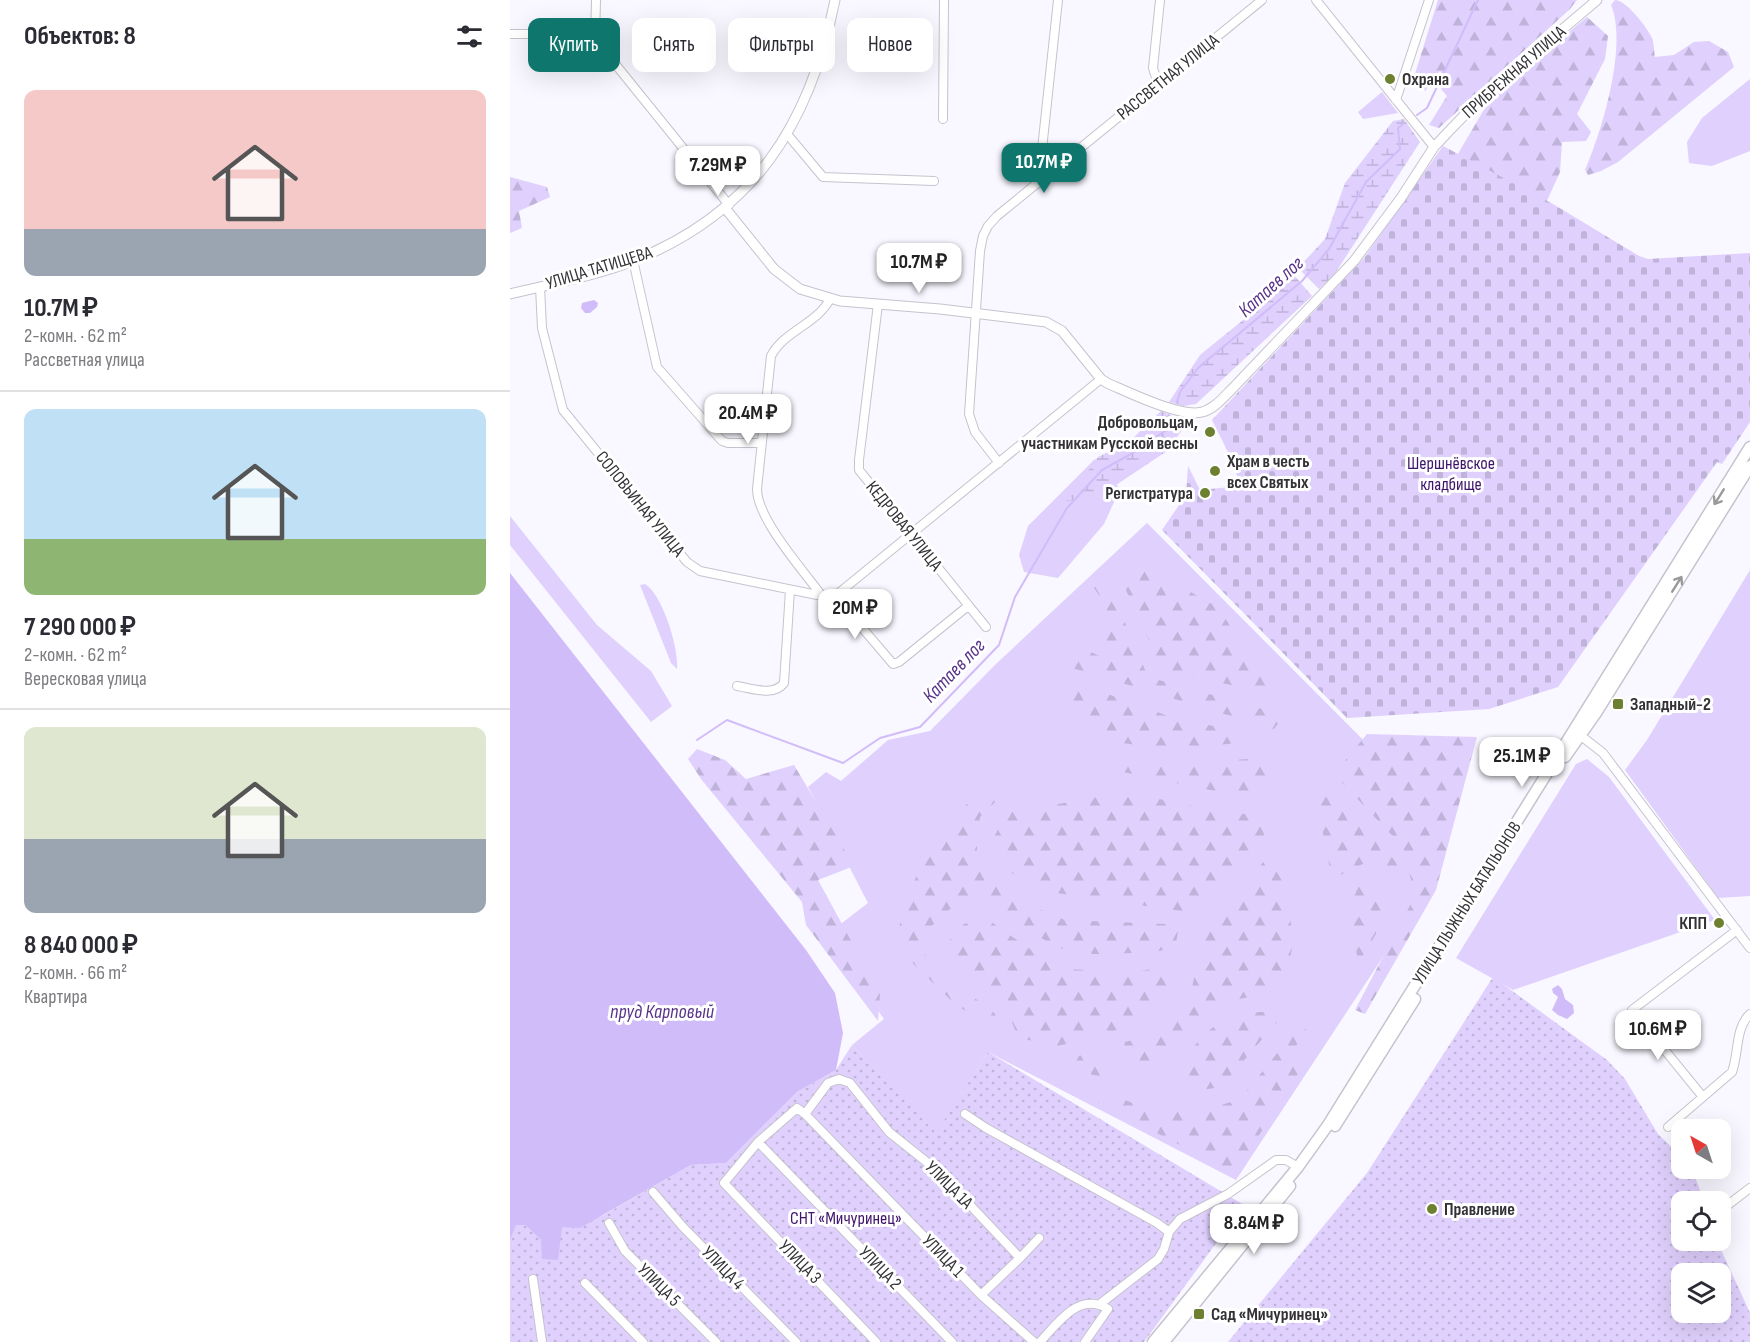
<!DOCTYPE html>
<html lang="ru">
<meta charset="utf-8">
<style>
body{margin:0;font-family:"Sofia Sans Condensed",sans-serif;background:#f7f7f7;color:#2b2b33;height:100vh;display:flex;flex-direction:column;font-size:22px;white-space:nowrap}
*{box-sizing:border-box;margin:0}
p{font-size:20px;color:#7c7c81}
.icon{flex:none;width:33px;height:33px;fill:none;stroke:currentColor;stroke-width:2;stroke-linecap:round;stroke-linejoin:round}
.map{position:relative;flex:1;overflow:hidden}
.panel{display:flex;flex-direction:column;background:#fff;width:510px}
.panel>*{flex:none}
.guide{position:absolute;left:18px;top:18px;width:570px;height:54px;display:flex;gap:12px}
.needle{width:39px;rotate:321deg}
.controls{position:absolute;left:1161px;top:1119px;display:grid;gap:12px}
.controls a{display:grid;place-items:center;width:60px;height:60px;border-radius:12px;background:#fff;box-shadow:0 6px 24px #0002;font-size:30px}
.price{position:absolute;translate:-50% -51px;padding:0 14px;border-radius:12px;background:#fff;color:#222;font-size:20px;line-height:39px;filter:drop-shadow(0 2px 3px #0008)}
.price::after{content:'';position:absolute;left:50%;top:36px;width:18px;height:14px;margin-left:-9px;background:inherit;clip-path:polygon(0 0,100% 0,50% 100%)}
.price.selected{background:#0f766e;color:#fff}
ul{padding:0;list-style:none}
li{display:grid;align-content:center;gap:12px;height:318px;padding:0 24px}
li+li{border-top:2px solid #e1e1e2}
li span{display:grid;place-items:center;height:186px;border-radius:12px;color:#555}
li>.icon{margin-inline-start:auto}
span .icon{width:108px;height:108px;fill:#fffc;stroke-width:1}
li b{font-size:26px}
h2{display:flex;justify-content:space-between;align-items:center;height:72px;padding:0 24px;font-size:26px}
.tag{padding:0 21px;border-radius:12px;background:#fff;box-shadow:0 6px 24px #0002;font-size:21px;line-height:54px}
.tag.selected{background:#0f766e;color:#fff}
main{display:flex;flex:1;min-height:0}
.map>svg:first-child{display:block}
.green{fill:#dfd0fd}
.forest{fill:url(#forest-firs)}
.wetland{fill:url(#wetland-marsh)}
.cemetery{fill:url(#cemetery-stones)}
.garden{fill:url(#garden-dots);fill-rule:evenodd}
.water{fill:#d1bcfa}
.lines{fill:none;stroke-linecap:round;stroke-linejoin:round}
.stream{stroke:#d1bcfa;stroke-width:2}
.minor-casing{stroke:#c6c3cd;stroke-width:10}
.tertiary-casing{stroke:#c6c3cd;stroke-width:11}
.secondary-casing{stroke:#c6c3cd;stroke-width:13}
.minor{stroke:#fff;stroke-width:8}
.tertiary{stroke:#fff;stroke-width:9}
.secondary{stroke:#fff;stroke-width:10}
.oneway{stroke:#9a989a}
.poi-dot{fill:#6d8030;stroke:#fff;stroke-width:2}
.labels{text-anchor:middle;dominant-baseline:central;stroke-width:6;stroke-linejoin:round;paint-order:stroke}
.street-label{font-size:18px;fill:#343236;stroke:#fff}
.poi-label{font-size:18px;font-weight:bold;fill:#343236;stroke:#fff;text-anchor:start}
.park-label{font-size:18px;fill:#3e146c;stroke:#fff}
.water-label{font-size:20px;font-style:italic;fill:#58338a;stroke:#fff}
</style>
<main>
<section class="panel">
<h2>Объектов: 8<svg class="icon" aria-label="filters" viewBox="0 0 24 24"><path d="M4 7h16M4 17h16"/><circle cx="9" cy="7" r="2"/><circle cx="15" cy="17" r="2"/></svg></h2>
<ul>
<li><span style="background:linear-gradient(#f6c9c9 75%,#9aa5b1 0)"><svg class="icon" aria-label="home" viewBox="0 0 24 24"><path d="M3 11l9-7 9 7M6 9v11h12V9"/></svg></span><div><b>10.7M ₽</b><p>2-комн. · 62 m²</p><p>Рассветная улица</p></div></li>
<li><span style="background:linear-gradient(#bfe0f5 70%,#8fb573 0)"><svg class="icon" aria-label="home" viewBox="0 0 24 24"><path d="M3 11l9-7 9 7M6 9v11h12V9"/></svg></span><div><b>7 290 000 ₽</b><p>2-комн. · 62 m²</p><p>Вересковая улица</p></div></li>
<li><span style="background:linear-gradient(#dfe7d0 60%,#9aa5b1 0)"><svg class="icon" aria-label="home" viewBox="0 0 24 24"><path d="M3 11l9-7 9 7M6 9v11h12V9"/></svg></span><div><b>8 840 000 ₽</b><p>2-комн. · 66 m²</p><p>Квартира</p></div></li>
</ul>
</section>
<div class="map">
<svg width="1240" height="1342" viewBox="0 0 1240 1342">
<defs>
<pattern id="forest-firs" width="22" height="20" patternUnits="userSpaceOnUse" patternTransform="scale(1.5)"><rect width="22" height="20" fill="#dfd0fd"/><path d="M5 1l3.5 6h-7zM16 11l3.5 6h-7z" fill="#c0b3d9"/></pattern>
<pattern id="wetland-marsh" width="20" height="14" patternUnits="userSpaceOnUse" patternTransform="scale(1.5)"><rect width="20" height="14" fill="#dfd0fd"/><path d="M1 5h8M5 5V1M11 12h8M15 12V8" fill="none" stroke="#c0b3d9"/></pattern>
<pattern id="cemetery-stones" width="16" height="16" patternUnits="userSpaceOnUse" patternTransform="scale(1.5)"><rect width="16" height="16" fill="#dfd0fd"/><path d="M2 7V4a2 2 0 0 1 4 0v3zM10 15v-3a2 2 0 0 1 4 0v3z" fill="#c0b3d9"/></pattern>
<pattern id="garden-dots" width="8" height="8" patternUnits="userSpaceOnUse" patternTransform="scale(1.5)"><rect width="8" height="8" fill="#dfd0fd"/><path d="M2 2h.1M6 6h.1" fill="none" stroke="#c0b3d9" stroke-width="1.8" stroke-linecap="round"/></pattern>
</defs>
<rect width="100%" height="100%" fill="#f9f7ff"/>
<path class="green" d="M1240,79v72l-38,15 -23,-3 -2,-21 15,-24z
M872,92l16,21 -35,6 -5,-7z
M585,459l25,30 -16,35 -46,54 -34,-6 -5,-17 9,-29z
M0,516l87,109 54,46 21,35 -21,16 -141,-177z
M637,523l285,286 -1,75 -195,296 -248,-128 -52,82 -84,-89 32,-26 -59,-83 43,-33 -60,-116 18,-15 15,9 47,-41 42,-9 66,-67z
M1240,570v326l-32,2 -93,-128 22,-30z
M135,584c18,11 34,65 32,85l-6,-6 -31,-78z
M1077,759l22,18 106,143 -202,70 -57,-32 120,-194z"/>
<path class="forest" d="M928,0h139l-7,9 -131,119 -10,-3 18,-29 -6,-7 5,-10 -6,-8 -15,20 -11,-14z
M1105,0c11,0 32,27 37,38 2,5 2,13 3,19l19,-2 20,-13 15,-1 19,11 6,15 -116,95 -17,9 -13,4 -3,-5c17,-39 43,-125 26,-165z
M1077,17l21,19 -3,23 -28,55 14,18 -5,9 -24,1 -2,30 -15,33 -99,-17 13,-36 33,-56z
M0,177l37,10 3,10 -31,14 3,17 -12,5z
M631,564l78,44 52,85 -108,-22 -43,-94z
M594,573l44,104 136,38 -10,14 -205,-62 10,-20 28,12 -8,-64 -9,-13z
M563,688l29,4 69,25 70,15 4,10 -71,8 -59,-8 -55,-38 3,-12z
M857,734l110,3 -41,153 -71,124 -10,-4 60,-114 -12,-49 -69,-73z
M187,749l28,11 21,19 48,-14 60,101 -36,14 62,114 -2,27 -72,-96 -4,-23 -101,-123 -13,-20z
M739,759l20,13 -1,23 -24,2 -121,-25 2,-12 33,4z
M476,789l9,13 -15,15 -3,23v19l19,24 24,18 45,19 100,4 13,7 -2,12c-12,10 -28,10 -44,10 -26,1 -54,4 -78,-8 -26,-13 -48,-33 -75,-46l-29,10 -27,25 3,23 9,15 56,37 6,8 -10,7 -31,-19 -57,-55v-23l25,-74 37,-44z
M616,792l110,23 26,-4 2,25 -13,22 -30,20 -27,35 -158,-23 -31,-22 -11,-31 13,-24z
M822,792l67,73 -3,9 -25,-14 -39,19 -15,-76z
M769,857l15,84 -9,37 -16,15 -45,9 -15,6 -30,31 -19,28 -21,7 -9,-6 -8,-13 3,-13 22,-6 21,-12 21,-24 12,-52 15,-38 25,-20 23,-29z
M851,883l16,4 9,16 -5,22 -18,31 -5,3c-6,-24 -12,-55 3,-76z
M464,921h16l51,36 29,12 60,4 31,-6 15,10 -6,23 -24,17 -36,16 -52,13 -39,-8c-7,-15 -14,-33 -26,-44 -22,-23 -40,-21 -43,-57l14,-13z
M768,1011l-1,11 -56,65 -20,3 -18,-11 -2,-14c29,-44 45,-52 97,-54z
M791,1024l5,5 -19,32 14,8 -66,104 -137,-70 8,-10 46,17 48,2 40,-13z
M595,1048l1,14 7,16 -3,2 -20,-6 -15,-11 4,-7z"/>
<path class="wetland" d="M894,119l16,23 -86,133 -15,14 -21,-21 27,-29 20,-56 48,-62z
M783,274l19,22 -116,108 -13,2 -14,-4 31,-47 75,-61z
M651,411l26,12 -20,28 -60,40 -21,8 -20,2 32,-44 32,-16z"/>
<path class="cemetery" d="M933,146l110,58 86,52 9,3 102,-6v169l-28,42 -5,-2 -159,225 -69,22 -142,9 -185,-188 24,-35 2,-29 12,24 41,-4 -13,-34 -16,-32 152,-162z"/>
<path class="garden" d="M983,977l114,83 18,19 33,55 23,22 1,12 10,1 12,32 -22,1v38l35,1 33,72v29h-522l139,-169zM1172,1274h38v38h-38z
M342,1045l84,88 52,-81 256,153 -100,137h-634v-102l5,-15h10l16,15 21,-14 40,-10 89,-51 35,-2 71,-71 39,-22z"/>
<path class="water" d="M84,300l4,3 -1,4 -7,6h-5l-4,-5 1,-5z
M0,573l296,377 29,43 8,40 -7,37 -39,22 -71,71 -35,2 -111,63 -18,-1 -4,33 -16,-1 -1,-19 -16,-15h-9l-6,15z
M1048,985l4,4 3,10 8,6 1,8 -7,6 -9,-4 -6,-5 6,-13 -5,-4 -1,-4z"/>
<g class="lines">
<path class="stream" d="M907,115l10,-7 51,-108
M667,402l3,-10 18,-24 104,-87 27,-32 37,-67 34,-33 -2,-21 5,-4
M187,740l30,-20 116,43 37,-25 40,-11 79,-82 16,-48 52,-89 35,-38 29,-16 37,-25 1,-14"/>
<defs>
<path id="minor" d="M86,0l-1,39 134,166
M806,0l118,147
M0,34h85
M648,84l-5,-16 7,-68
M886,100l33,-100
M433,119l1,-119
M277,134l36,43 111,4
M532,149l16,-149
M123,260l24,107 65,74 6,2h33
M30,287l2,41 21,82 124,152 13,9 122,25h13l266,-217
M368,304l-19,156v10l127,157
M489,463l-24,-31 -6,-18 11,-163 3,-15 5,-10 9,-10 265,-216
M312,596c-19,-26 -65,-77 -65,-107l14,-133c13,-25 46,-32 59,-57
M325,596l58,68 6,-2 69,-56
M227,686c14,2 37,11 47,-3l6,-93
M1066,732l27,21 147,195
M1193,1097l-71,-87 105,-80
M295,1114l176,181 53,47
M455,1114l21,14 171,95 12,9
M1158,1127l64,-55c7,-19 3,-44 18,-58
M248,1142l194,200
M143,1192l30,35 113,115
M1210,1211l30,-23
M99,1223l16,28 91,91
M510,1258l19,-20
M23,1279l9,63
M75,1283l58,59
M590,1304l58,-45 6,-10 5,-17 11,-13 48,-25 48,-34h10l12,7
M366,1342l-152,-159 34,-41 39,-34 8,6 23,-31 11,-4 11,4 39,49 49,39 82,87 -39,37
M530,1342c18,-19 39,-51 68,-33l-23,33"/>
<path id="tertiary" d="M215,208l49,61 26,20 40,12 100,8 106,13 16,9 39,48 6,4c21,9 74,35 95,29 12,-3 21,-14 30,-23l122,-128 47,-63 33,-51 17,-18 28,-29 118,-100
M0,294c41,-10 84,-18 123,-33 121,-48 177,-137 202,-261"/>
<path id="secondary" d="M1055,757l31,-44 154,-247
M825,1126l80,-127
M643,1342l145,-175 30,-42 422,-678
M654,1342l126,-156"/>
</defs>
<use href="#minor" class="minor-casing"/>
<use href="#tertiary" class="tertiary-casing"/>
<use href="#secondary" class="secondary-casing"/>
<use href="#minor" class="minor"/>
<use href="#tertiary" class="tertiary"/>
<use href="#secondary" class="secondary"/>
</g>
<defs><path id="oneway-shaft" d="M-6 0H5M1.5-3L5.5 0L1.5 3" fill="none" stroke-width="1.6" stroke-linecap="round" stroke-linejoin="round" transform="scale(1.5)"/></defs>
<g class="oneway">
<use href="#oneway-shaft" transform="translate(1209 497) rotate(122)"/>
<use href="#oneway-shaft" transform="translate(1167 584) rotate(-58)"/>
</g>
<g class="poi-dot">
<circle cx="880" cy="79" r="6"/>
<circle cx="700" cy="432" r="6"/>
<circle cx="705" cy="471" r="6"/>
<circle cx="695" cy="493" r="6"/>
<rect x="1102" y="698" width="12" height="12" rx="3"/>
<circle cx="1209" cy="923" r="6"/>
<circle cx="922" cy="1209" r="6"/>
<rect x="683" y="1308" width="12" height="12" rx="3"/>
</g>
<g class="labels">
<g class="street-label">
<text transform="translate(1004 72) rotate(-41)">ПРИБРЕЖНАЯ УЛИЦА</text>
<text transform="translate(658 77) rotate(-39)">РАССВЕТНАЯ УЛИЦА</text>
<text transform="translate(89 268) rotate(-17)">УЛИЦА ТАТИЩЕВА</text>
<text transform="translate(130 504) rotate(51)">СОЛОВЬИНАЯ УЛИЦА</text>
<text transform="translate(394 526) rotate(51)">КЕДРОВАЯ УЛИЦА</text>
<text transform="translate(957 903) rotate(-58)">УЛИЦА ЛЫЖНЫХ БАТАЛЬОНОВ</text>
<text transform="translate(439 1185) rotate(45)">УЛИЦА 1А</text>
<text transform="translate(433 1256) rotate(46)">УЛИЦА 1</text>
<text transform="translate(290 1262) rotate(46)">УЛИЦА 3</text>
<text transform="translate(213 1268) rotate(46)">УЛИЦА 4</text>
<text transform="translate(370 1268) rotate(46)">УЛИЦА 2</text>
<text transform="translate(149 1285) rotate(45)">УЛИЦА 5</text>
</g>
<g class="poi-label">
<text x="892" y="79">Охрана</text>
<text x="688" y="422" text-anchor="end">Добровольцам,<tspan x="688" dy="21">участникам Русской весны</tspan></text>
<text x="717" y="461">Храм в честь<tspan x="717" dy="21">всех Святых</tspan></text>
<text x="683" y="493" text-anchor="end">Регистратура</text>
<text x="1120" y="704">Западный-2</text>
<text x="1197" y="923" text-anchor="end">КПП</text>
<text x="934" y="1209">Правление</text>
<text x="701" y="1314">Сад «Мичуринец»</text>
</g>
<g class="park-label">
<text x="941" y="463">Шершнёвское<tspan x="941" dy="21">кладбище</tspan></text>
<text x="336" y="1218">СНТ «Мичуринец»</text>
</g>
<g class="water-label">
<text transform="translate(761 287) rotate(-42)">Катаев лог</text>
<text transform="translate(444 671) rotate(-46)">Катаев лог</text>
<text x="152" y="1012">пруд Карповый</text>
</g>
</g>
</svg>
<div class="controls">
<a><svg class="needle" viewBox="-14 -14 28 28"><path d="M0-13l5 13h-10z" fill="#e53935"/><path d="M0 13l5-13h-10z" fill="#7c7c81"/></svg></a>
<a><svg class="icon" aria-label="locate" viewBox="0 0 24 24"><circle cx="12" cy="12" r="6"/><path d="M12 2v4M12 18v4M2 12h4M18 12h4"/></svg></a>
<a><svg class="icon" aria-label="layers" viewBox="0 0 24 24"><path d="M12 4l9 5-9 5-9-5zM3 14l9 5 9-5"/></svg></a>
</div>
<b class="price selected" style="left:534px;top:194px">10.7M ₽</b>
<b class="price" style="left:208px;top:197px">7.29M ₽</b>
<b class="price" style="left:409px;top:294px">10.7M ₽</b>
<b class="price" style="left:238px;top:445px">20.4M ₽</b>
<b class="price" style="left:345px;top:640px">20M ₽</b>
<b class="price" style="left:1012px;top:788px">25.1M ₽</b>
<b class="price" style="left:1148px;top:1061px">10.6M ₽</b>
<b class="price" style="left:744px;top:1255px">8.84M ₽</b>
<div class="guide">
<a class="tag selected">Купить</a>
<a class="tag">Снять</a>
<a class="tag">Фильтры</a>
<a class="tag">Новое</a>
</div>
</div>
</main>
